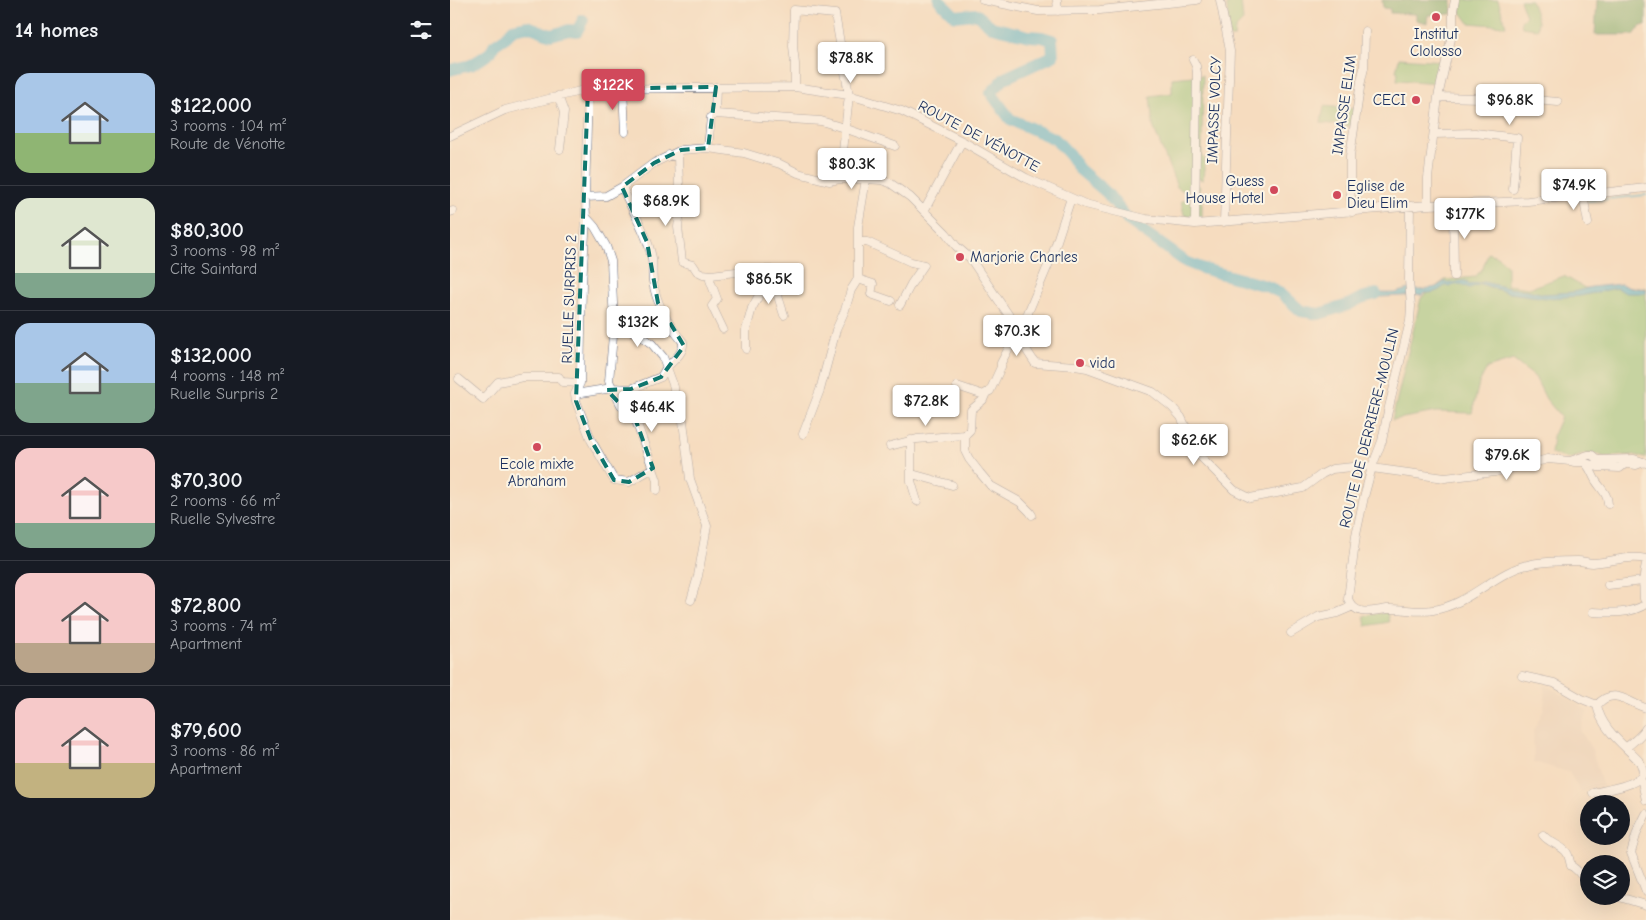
<!DOCTYPE html>
<meta charset="utf-8">
<style>
body{margin:0;font-family:"Comic Neue",sans-serif;background:#242831;color:#f1f3f6;height:100vh;display:flex;flex-direction:column;font-size:19px;white-space:nowrap}
*{box-sizing:border-box;margin:0}
p{font-size:16px;color:#9ea1a6}
.icon{flex:none;width:28px;height:28px;fill:none;stroke:currentColor;stroke-width:2;stroke-linecap:round;stroke-linejoin:round}
.map{position:relative;flex:1;overflow:hidden}
.details{display:flex;flex-direction:column;background:#171b24;width:450px}
.details>*{flex:none}
.tools{position:absolute;left:1130px;top:795px;display:grid;gap:10px}
.tools a{display:grid;place-items:center;width:50px;height:50px;border-radius:50%;background:#171b24;box-shadow:0 5px 20px #0002;font-size:25px}
.price{position:absolute;translate:-50% -42px;padding:0 11px;border-radius:5px;background:#fff;color:#222;font-size:16px;line-height:32px;filter:drop-shadow(0 1px 2px #0008)}
.price::after{content:'';position:absolute;left:50%;top:30px;width:15px;height:11px;margin-left:-8px;background:inherit;clip-path:polygon(0 0,100% 0,50% 100%)}
.price.on{background:#d1495b;color:#fff}
ul{padding:0;list-style:none}
li{display:flex;align-items:center;gap:15px;height:125px;padding:0 15px}
li+li{border-top:1px solid #363941}
li span{display:grid;place-items:center;flex:none;width:140px;height:100px;border-radius:15px;color:#555}
li>.icon{margin-inline-start:auto}
span .icon{width:60px;height:60px;fill:#fffc;stroke-width:1}
li b{font-size:21px}
h2{display:flex;justify-content:space-between;align-items:center;height:60px;padding:0 15px;font-size:21px}
main{display:flex;flex:1;min-height:0}
.map>svg:first-child{display:block}
.built{fill:#e7cfb7}
.green{fill:#8fc87b;stroke:#557c6c}
.forest{fill:#73ac6b;stroke:#476e64}
.water{fill:#53b7d2;stroke:#377398}
.lines{fill:none;stroke-linecap:round;stroke-linejoin:round}
.stream{stroke:#53b7d2;stroke-width:2}
.river{stroke:#53b7d2;stroke-width:12}
.minor-casing{stroke:#676c80;stroke-width:9}
.minor{stroke:#fff;stroke-width:8}
.marked{fill:none;stroke:#0f766e;stroke-width:4;stroke-dasharray:10 6;stroke-linejoin:round}
.poi-dot{fill:#d1495b;stroke:#fcf5e5;stroke-width:2}
.labels{text-anchor:middle;dominant-baseline:central;stroke-width:4;stroke-linejoin:round;paint-order:stroke}
.poi-label{font-size:15px;fill:#1b2f5e;stroke:#fcf5e5;text-anchor:start}
.street-label{font-size:15px;fill:#1b2f5e;stroke:#fcf5e5}
</style>
<main>
<section class="details">
<h2>14 homes<svg class="icon" aria-label="filters" viewBox="0 0 24 24"><path d="M4 7h16M4 17h16"/><circle cx="9" cy="7" r="2"/><circle cx="15" cy="17" r="2"/></svg></h2>
<ul>
<li><span style="background:linear-gradient(#a9c7e8 60%,#8fb573 0)"><svg class="icon" aria-label="home" viewBox="0 0 24 24"><path d="M3 11l9-7 9 7M6 9v11h12V9"/></svg></span><div><b>$122,000</b><p>3 rooms · 104 m²</p><p>Route de Vénotte</p></div></li>
<li><span style="background:linear-gradient(#dfe7d0 75%,#7fa58c 0)"><svg class="icon" aria-label="home" viewBox="0 0 24 24"><path d="M3 11l9-7 9 7M6 9v11h12V9"/></svg></span><div><b>$80,300</b><p>3 rooms · 98 m²</p><p>Cite Saintard</p></div></li>
<li><span style="background:linear-gradient(#a9c7e8 60%,#7fa58c 0)"><svg class="icon" aria-label="home" viewBox="0 0 24 24"><path d="M3 11l9-7 9 7M6 9v11h12V9"/></svg></span><div><b>$132,000</b><p>4 rooms · 148 m²</p><p>Ruelle Surpris 2</p></div></li>
<li><span style="background:linear-gradient(#f6c9c9 75%,#7fa58c 0)"><svg class="icon" aria-label="home" viewBox="0 0 24 24"><path d="M3 11l9-7 9 7M6 9v11h12V9"/></svg></span><div><b>$70,300</b><p>2 rooms · 66 m²</p><p>Ruelle Sylvestre</p></div></li>
<li><span style="background:linear-gradient(#f6c9c9 70%,#b9a48a 0)"><svg class="icon" aria-label="home" viewBox="0 0 24 24"><path d="M3 11l9-7 9 7M6 9v11h12V9"/></svg></span><div><b>$72,800</b><p>3 rooms · 74 m²</p><p>Apartment</p></div></li>
<li><span style="background:linear-gradient(#f6c9c9 65%,#c2b280 0)"><svg class="icon" aria-label="home" viewBox="0 0 24 24"><path d="M3 11l9-7 9 7M6 9v11h12V9"/></svg></span><div><b>$79,600</b><p>3 rooms · 86 m²</p><p>Apartment</p></div></li>
</ul>
</section>
<div class="map">
<svg width="1196" height="920" viewBox="0 0 1196 920">
<rect width="100%" height="100%" fill="#fcf5e5"/>
<filter id="ink" filterUnits="userSpaceOnUse"><feTurbulence type="fractalNoise" baseFrequency=".02" numOctaves="2"/><feDisplacementMap in="SourceGraphic" scale="10" xChannelSelector="R" yChannelSelector="G"/><feConvolveMatrix kernelMatrix="1 2 1 2 8 2 1 2 1" color-interpolation-filters="sRGB"/></filter>
<filter id="wash" filterUnits="userSpaceOnUse"><feTurbulence type="fractalNoise" baseFrequency=".0096" numOctaves="4" result="noise"/><feDisplacementMap in="SourceGraphic" scale="20" xChannelSelector="R" yChannelSelector="G"/><feGaussianBlur stdDeviation="1.12" result="paint"/><feColorMatrix in="noise" values="0 0 0 0 0 0 0 0 0 0 0 0 0 0 0 0 0 1.4 0 .05"/><feComposite in="paint" operator="in"/></filter>
<g filter="url(#wash)">
<rect width="100%" height="100%" fill="#f5dcbf"/>
<path class="built" d="M1093,684l16,8 -1,2h4l26,17 -4,8 -3,13 11,18 11,37 -23,5 -11,-20 -35,-10 -1,-31 11,-21 1,-16z"/>
<path class="green" d="M784,0h7l2,21 -8,8 -1,9h-5l-2,-33z
M1013,0h35l8,26 -37,-3 -8,-11z
M1070,0h11l7,21 -1,8 -15,-2 -1,-6 5,-5z
M949,58l45,3 -5,22 -42,-3 1,-8 -2,-1z
M753,75l-1,81 3,3 -2,21 -7,-2 -1,4 5,5 -2,5 4,8v18l-18,-3 -3,-14 9,-2 -2,-5 -11,-7 -24,-61 -3,-30 22,-3v-15z
M874,106l31,3 -5,17 -29,-3z
M1038,253l9,3 10,9v20l22,3 35,-12 21,12h61v170l-12,-3 -30,2 -6,-3h-13l-16,5 -18,-5 2,-19 8,-18 -15,-18 -11,-22 -22,-17 -26,8 -8,15 -7,30 -36,-1 -44,8 29,-122 24,-18 30,-3 8,-9z
M937,612l2,10 -23,4 -2,-10z"/>
<path class="forest" d="M932,0h70v14l-24,1 -1,8 -11,-3v-6l-26,-1v-4l-7,-1z
M1147,0h49v26h-5l-7,9h-39z"/>
<path class="water" d="M1012,281h4l3,4 15,-3 24,6 19,2 17,4 30,-2 17,-5 30,-3 9,4 16,1v4h-20l-10,-5 -36,8 -33,2 -38,-5 -28,-9 -12,4 -8,-4 -13,2 -2,-1c-8,6 -10,8 -21,8l-2,2 -62,3 2,-3 12,-2h20l13,-4 13,1 15,-3 8,-5 9,1z"/>
<g class="lines">
<path class="stream" d="M1138,201l58,-6"/>
<path class="river" d="M489,0l16,16 21,-2 16,13 37,9 13,1 10,3 1,16 -48,22 -14,15 19,26 45,20 14,15 10,15 28,24 22,28 57,41 18,7 62,17 15,7 20,18 18,3 29,-9 13,-7 15,-4
M0,70l21,-5 10,-6 10,-7 3,-7 12,-8 7,-8 15,-3 23,9 18,-5 8,1 6,-11"/>
</g>
</g>
<g filter="url(#ink)">
<g class="lines">
<defs>
<path id="minor" d="M533,0l55,11 62,-1 97,-10
M607,0l1,11
M770,0l10,51 -6,171
M743,60l3,6 1,7 -2,151
M266,87l-1,27 -4,3 -3,31 36,5 36,11 18,9 31,8 11,-2h26l15,1 9,3 20,14 36,36 10,13 14,12 46,68 4,3
M345,87v-23l-2,-18 1,-36 41,4 14,81 -9,84
M173,88l2,44
M138,89l-3,108 1,20 -4,67 -2,99 -5,11 1,7 15,39 23,40 15,2 24,-14
M108,96l6,16 -4,37
M988,97l86,2 34,3
M265,114l106,7 23,7 51,18
M984,134l41,-1 42,5 -4,51
M0,136l55,-26 83,-21 207,-2 54,8 53,16 60,30 64,37 59,26 61,15 49,5 233,-19 100,-4 118,-13
M219,155l9,2 2,55 -2,15 4,35 11,3 4,6 6,3 8,1 42,-5h17l21,5
M1133,195l5,28
M135,197l21,-1 16,-9 32,-24 27,-13 27,-2
M1003,204l1,72
M978,205v-27l10,-81 15,-67v-20l2,-10
M960,206l-1,74 2,26 -1,15 -22,90 -6,30 -10,26 -8,30 -8,38 -8,64c8,18 23,12 39,10 15,-1 31,4 46,1 37,-5 63,-40 99,-46 14,-3 32,-3 46,-3 5,0 10,2 15,2 18,-1 35,-8 53,-4
M474,211l38,-70
M0,212l3,-1
M902,212l-2,-26v-30l11,-75 3,-13 1,-37
M136,217l9,10 11,19 5,15 3,63 -5,57 12,24 15,16 21,59v10
M408,242h9l44,20 13,3 -13,19 -11,21
M261,275l-1,5 7,19 -5,7 11,23
M408,279l15,5 -2,10 20,7
M313,288l14,5 7,22
M164,324l23,9 15,11 11,13 11,30v12l9,22 7,58 17,47 -9,50 -7,24
M569,334l33,-78 19,-58
M568,337l17,26 40,3 12,2 66,24 19,15 9,10 18,38 35,35 16,8 53,-10 19,-14 10,-5 31,-3 9,1
M568,337l-5,3 -12,23v4l-11,24 -4,2 -3,7 -12,10 -1,20 -5,5v16l4,8 11,14 11,13 29,16 10,10 2,3
M296,349v-19l6,-22 11,-20 -2,-18
M9,379l24,20 15,-17 25,-5h36l3,5 18,1
M507,386l27,9
M125,394l37,-6 19,1 30,-12c2,-3 4,-8 7,-11 7,-7 16,-13 15,-24 -15,-18 -27,-38 -30,-61 -1,-8 0,-16 -1,-23 -5,-25 -20,-48 -30,-71
M353,434l17,-44 16,-60 9,-20 6,-20 7,-11v-52l8,-48
M461,440v41l6,20
M440,446l27,-7 48,-4
M1124,462h9l15,5 22,1 5,-4h6l5,1 8,-3
M1135,463c6,5 7,12 11,18 5,8 12,13 12,23
M922,468l73,10 50,-6 53,-13 22,2 18,-6h4l6,5 36,-1 12,4
M462,474l40,11
M1196,564c-3,12 -3,23 -2,35l2,2
M1158,585l35,-4
M1143,612c18,1 38,2 53,-8
M841,633l27,-16 19,-4 14,-6
M1072,676l32,7 28,16 15,6
M1147,705c17,-19 31,-2 49,3
M1176,748c7,-7 15,-11 20,-20
M1189,779l3,3 4,18
M1143,793c12,-3 40,-7 48,-16 4,-4 1,-10 -1,-15 -16,-17 -39,-33 -43,-57
M1196,814l-9,18 -6,21 15,38
M1093,835c6,8 20,11 24,18 2,3 3,9 4,13 8,4 10,11 18,16
M1166,896l30,9"/>
</defs>
<use href="#minor" class="minor-casing"/>
<use href="#minor" class="minor"/>
</g>
</g>
<path d="M0 0H1196V920H0ZM266,87l-8,61 -27,2 -27,13 -32,24 25,55 11,61 26,43 -23,31 -30,12 -24,1 29,31 17,47 -24,14 -15,-2 -23,-40 -15,-39 12,-312z" fill="#f5dcbf" fill-opacity=".55" fill-rule="evenodd"/>
<path class="marked" d="M266,87l-8,61 -27,2 -27,13 -32,24 25,55 11,61 26,43 -23,31 -30,12 -24,1 29,31 17,47 -24,14 -15,-2 -23,-40 -15,-39 12,-312z"/>
<g class="poi-dot">
<circle cx="986" cy="17" r="5"/>
<circle cx="966" cy="100" r="5"/>
<circle cx="824" cy="190" r="5"/>
<circle cx="887" cy="195" r="5"/>
<circle cx="510" cy="257" r="5"/>
<circle cx="630" cy="363" r="5"/>
<circle cx="87" cy="447" r="5"/>
</g>
<g class="labels">
<g class="poi-label">
<text x="986" y="34" text-anchor="middle">Institut<tspan x="986" dy="17">Clolosso</tspan></text>
<text x="956" y="100" text-anchor="end">CECI</text>
<text x="814" y="181" text-anchor="end">Guess<tspan x="814" dy="17">House Hotel</tspan></text>
<text x="897" y="186">Eglise de<tspan x="897" dy="17">Dieu Elim</tspan></text>
<text x="520" y="257">Marjorie Charles</text>
<text x="640" y="363">vida</text>
<text x="87" y="464" text-anchor="middle">Ecole mixte<tspan x="87" dy="17">Abraham</tspan></text>
</g>
<g class="street-label">
<text transform="translate(894 105) rotate(-82)">IMPASSE ELIM</text>
<text transform="translate(764 110) rotate(-88)">IMPASSE VOLCY</text>
<text transform="translate(529 136) rotate(28)">ROUTE DE VÉNOTTE</text>
<text transform="translate(119 299) rotate(-88)">RUELLE SURPRIS 2</text>
<text transform="translate(919 428) rotate(-76)">ROUTE DE DERRIERE-MOULIN</text>
</g>
</g>
</svg>
<div class="tools">
<a><svg class="icon" aria-label="locate" viewBox="0 0 24 24"><circle cx="12" cy="12" r="6"/><path d="M12 2v4M12 18v4M2 12h4M18 12h4"/></svg></a>
<a><svg class="icon" aria-label="layers" viewBox="0 0 24 24"><path d="M12 4l9 5-9 5-9-5zM3 14l9 5 9-5"/></svg></a>
</div>
<b class="price" style="left:401px;top:84px">$78.8K</b>
<b class="price on" style="left:163px;top:111px">$122K</b>
<b class="price" style="left:1060px;top:126px">$96.8K</b>
<b class="price" style="left:402px;top:190px">$80.3K</b>
<b class="price" style="left:1124px;top:211px">$74.9K</b>
<b class="price" style="left:216px;top:227px">$68.9K</b>
<b class="price" style="left:1015px;top:240px">$177K</b>
<b class="price" style="left:319px;top:305px">$86.5K</b>
<b class="price" style="left:188px;top:348px">$132K</b>
<b class="price" style="left:567px;top:357px">$70.3K</b>
<b class="price" style="left:476px;top:427px">$72.8K</b>
<b class="price" style="left:202px;top:433px">$46.4K</b>
<b class="price" style="left:744px;top:466px">$62.6K</b>
<b class="price" style="left:1057px;top:481px">$79.6K</b>
</div>
</main>
